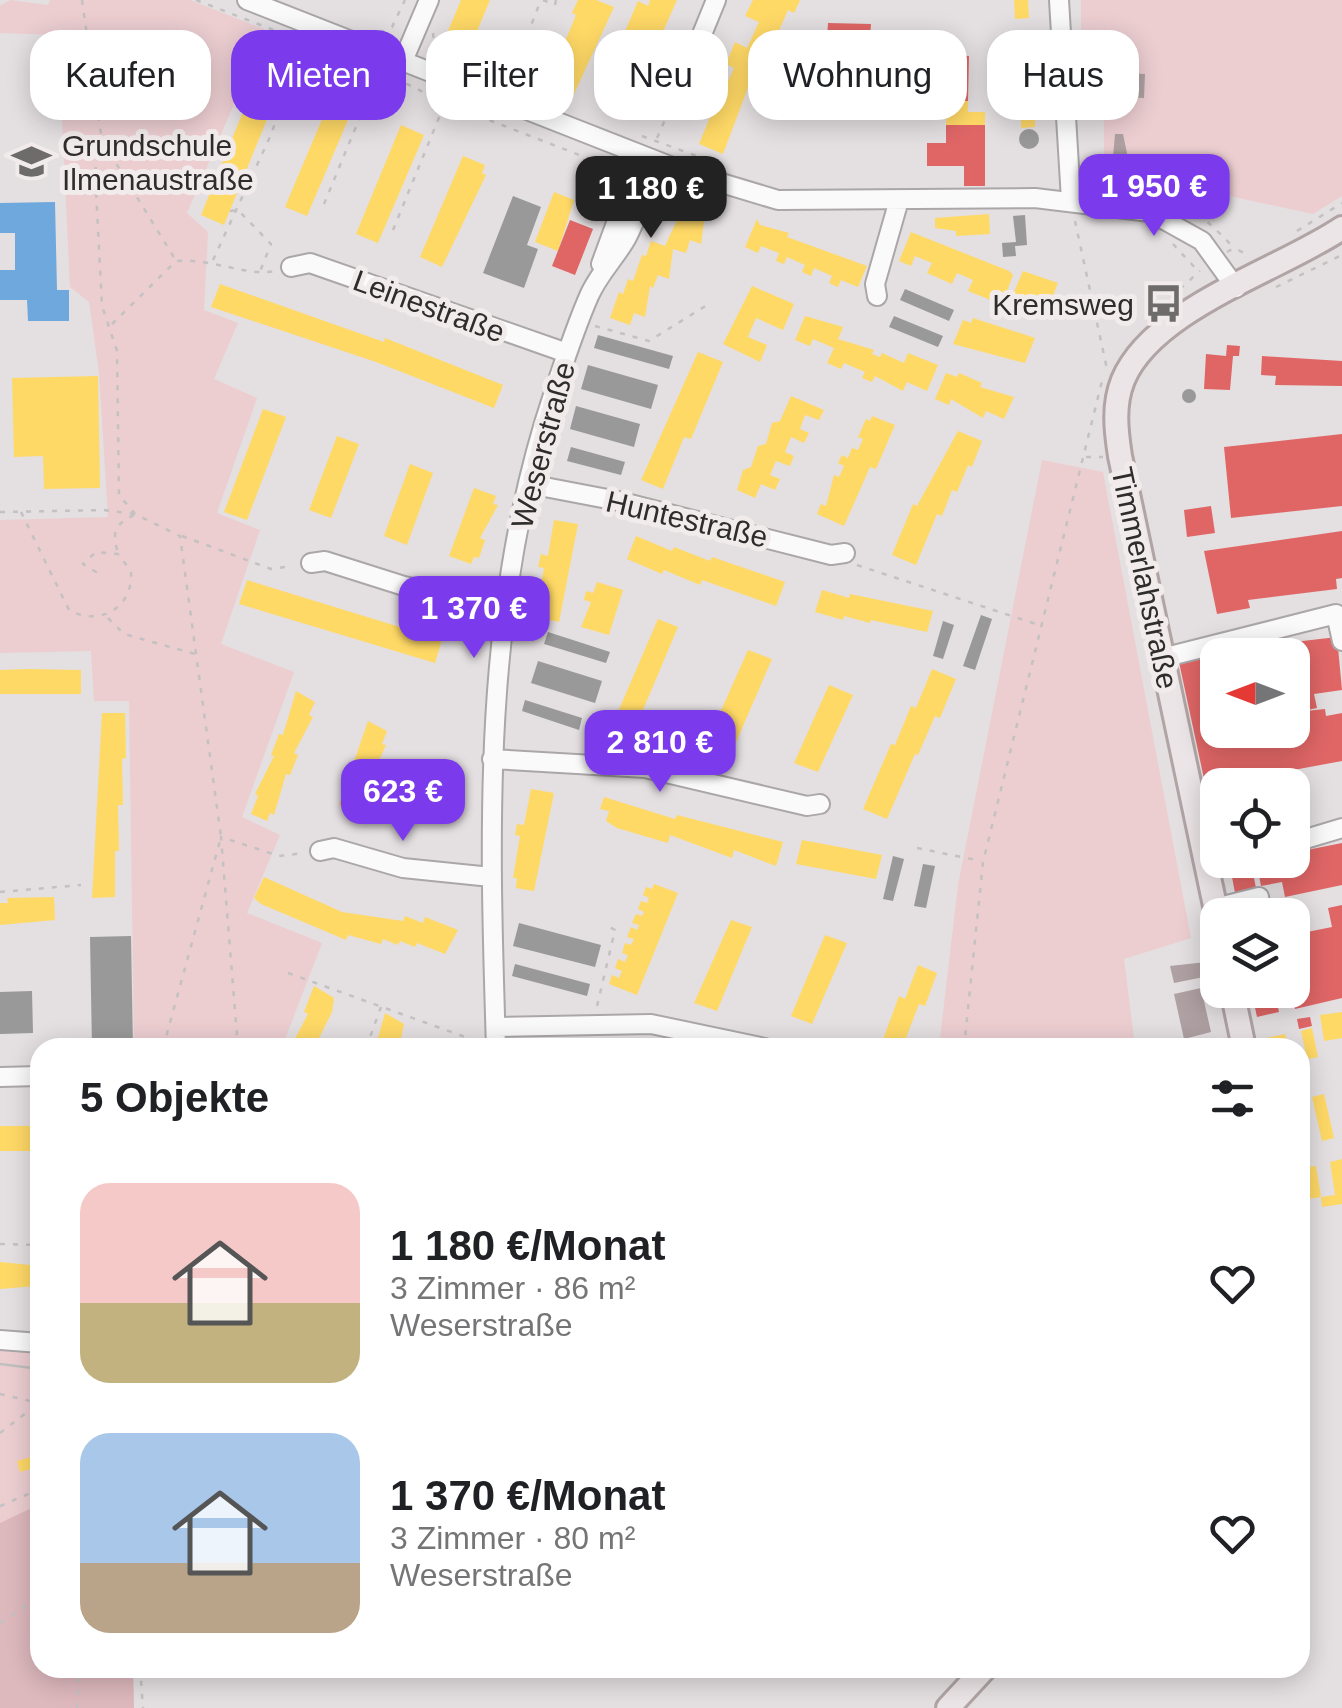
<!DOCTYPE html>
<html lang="de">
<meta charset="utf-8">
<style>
body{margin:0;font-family:Arial,sans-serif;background:#f6f6f6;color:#202124;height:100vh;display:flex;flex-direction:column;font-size:38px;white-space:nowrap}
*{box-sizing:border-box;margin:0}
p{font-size:32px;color:#757577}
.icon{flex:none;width:55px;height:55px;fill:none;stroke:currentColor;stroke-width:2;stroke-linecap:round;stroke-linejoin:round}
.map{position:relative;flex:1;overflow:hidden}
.sheet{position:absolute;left:30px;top:1038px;width:1280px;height:640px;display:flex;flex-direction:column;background:#fff;border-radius:30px;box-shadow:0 5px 25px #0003}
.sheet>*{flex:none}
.banner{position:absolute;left:30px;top:30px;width:1282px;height:90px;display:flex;gap:20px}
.needle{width:65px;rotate:270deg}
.buttons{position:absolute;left:1200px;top:638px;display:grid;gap:20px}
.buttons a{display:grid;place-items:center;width:110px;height:110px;border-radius:20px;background:#fff;box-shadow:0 5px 25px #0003;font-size:50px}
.price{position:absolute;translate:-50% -85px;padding:0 22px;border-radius:20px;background:#7c3aed;color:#fff;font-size:32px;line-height:65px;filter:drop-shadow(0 2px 5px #0008)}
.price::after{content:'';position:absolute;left:50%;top:60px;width:30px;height:22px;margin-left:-15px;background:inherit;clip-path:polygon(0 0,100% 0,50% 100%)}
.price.on{background:#222;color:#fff}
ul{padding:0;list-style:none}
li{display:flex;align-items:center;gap:30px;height:250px;padding:0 50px}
li span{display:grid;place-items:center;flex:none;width:280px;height:200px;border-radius:30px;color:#555}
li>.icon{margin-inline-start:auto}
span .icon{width:120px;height:120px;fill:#fffc;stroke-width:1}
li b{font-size:42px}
h2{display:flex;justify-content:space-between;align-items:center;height:120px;padding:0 50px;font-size:42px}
.chip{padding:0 35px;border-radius:30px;background:#fff;box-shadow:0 5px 25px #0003;font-size:35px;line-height:90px}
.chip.on{background:#7c3aed;color:#fff}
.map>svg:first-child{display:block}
.green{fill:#ecced1}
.forest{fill:#ddb8bd}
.homes{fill:#ffd966}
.shops{fill:#e06666}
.schools{fill:#6fa8dc}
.industry{fill:#999}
.building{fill:#afa1a3}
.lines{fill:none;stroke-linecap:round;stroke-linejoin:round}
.minor-casing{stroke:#aba7a8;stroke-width:22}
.major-casing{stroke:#b0a4a5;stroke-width:28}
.path{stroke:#c3c1c1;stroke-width:2.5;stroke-dasharray:5 8;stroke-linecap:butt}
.minor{stroke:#fbfafa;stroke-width:18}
.major{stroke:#ece5e7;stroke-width:22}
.tram{stroke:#c0c0c0;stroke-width:2.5}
.labels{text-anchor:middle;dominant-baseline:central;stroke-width:10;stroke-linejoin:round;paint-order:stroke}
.poi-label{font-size:30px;fill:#2f2c2c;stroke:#f2ebec;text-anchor:start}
.street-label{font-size:30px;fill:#2f2c2c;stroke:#f2ebec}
</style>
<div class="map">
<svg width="1342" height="1708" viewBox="0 0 1342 1708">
<rect width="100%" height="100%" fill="#e4dfe0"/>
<path class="green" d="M10,0l38,5 2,-5h140l76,30 -79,183 21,19 -4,78 34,13 -24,56 43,19 -40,115 43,17 -39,114 73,28 -52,145 38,18 -33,78 75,30 -40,104h-148l-5,-346h-35l-3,-50 -91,2v-133l108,-3 -9,-144 -10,-71 -19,-15 -12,-252 -58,-2v-27z
M1081,0h261v196l-29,18 -130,-28 -79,-5v-65l-23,-8z
M1042,460l61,12 88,466 -67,21 11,88h-196l19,-162z
M0,1350l40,2v316h93l1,40h-134z"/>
<path class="forest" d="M40,1504v164h93l1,40h-134v-185z"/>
<path class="homes" d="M461,0h29l-17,41 -25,-10z
M578,0h18l18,7 -41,89 -26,-11 29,-70 -4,-2z
M650,0h27l-16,36 -10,-4 -11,27 10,5 -23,47 -20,-8 12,-29 -10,-5 29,-68 10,5z
M753,0h47l-6,13 -6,-3 -20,46 -7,-3 -38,101 -24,-10 11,-27 -9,-4 10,-22 11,4 12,-27 -8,-4 9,-22 12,6 12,-26 -14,-6z
M1014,0h14l1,18 -14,1z
M260,70l23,10 -59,145 -23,-10z
M331,98l22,10 -46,108 -22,-9z
M947,101h21v11h17v13h-39z
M1021,113h14v14l-14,1z
M401,125l23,10 -46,108 -22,-9z
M463,156l22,9 -3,8 4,2 -44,92 -22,-10z
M554,192l20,8 -16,51 -23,-9z
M683,207l22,7 -4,30 -11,-4 -4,13 -13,-4 -4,30 -11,-4 -5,13 -3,-2 -5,31 -11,-4 -4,12 -20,-7 9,-26 4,2 5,-15 5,2 9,-26 4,1 5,-15 14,5z
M989,214l1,20 -34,2v-5l-21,-3v-10z
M757,219l3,6 29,8 -2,4 80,29 -9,21 -17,-7 -3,7 -9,-4 3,-7 -18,-8 -3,8 -9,-4 3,-7 -18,-8 -3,7 -8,-3 3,-8 -18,-7 -3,7 -13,-6z
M911,232l98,39 4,4 -7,19 -8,-4 -5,11 -25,-10 5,-11 -16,-7 -5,11 -25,-11 5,-10 -17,-7 -4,10 -12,-5z
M1023,271l35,12 -10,25 -37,-9z
M220,284l164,58 1,-4 118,47 -9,23 -118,-46 -165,-55z
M752,286l42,18 -11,26 -27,-12 -8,19 19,8 -7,17 -37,-18z
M805,316l38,11 -5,12 36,11 -2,4 8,3 2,-4 22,10 4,-10 30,12 -11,26 -20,-9 -4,9 -28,-15 -3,6 -10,-4 3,-6 -21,-9 -3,6 -14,-6 7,-15 -21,-9 -3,7 -15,-6z
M973,318l62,20 -10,25 -72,-19 10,-24 8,3z
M698,352l25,10 -32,77 -7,-2 -21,52 -22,-9z
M946,373l11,4 2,-4 23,10 -2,4 34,10 -10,22 -18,-8 -3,7 -32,-19 -2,6 -14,-6z
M98,376l2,112 -56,1 -1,-33 -29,1 -2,-79z
M791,396l33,14 -5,10 -14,-5 -5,14 9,4 -5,10 -13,-6 -6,15 9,4 -4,10 -14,-5 -6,14 10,4 -5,11 -14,-6 -6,14 -18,-8 6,-20 8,-3 7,-21 8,-2 6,-21 8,-2z
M263,409l23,8 -39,103 -23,-8z
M872,416l23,9 -19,44 -6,-2 -26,59 -27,-12 4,-10 5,2 8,-31 5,2 5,-11 -6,-3 4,-8 6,3 4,-10 6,2 5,-11 -5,-2 8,-18 4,2z
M958,431l24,10 -10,26 -4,-2 -11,27 -5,-2 -10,26 -5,-2 -21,51 -24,-10 21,-51 4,2z
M337,436l22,8 -28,74 -22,-8z
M410,464l23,9 -26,72 -23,-9z
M474,488l22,8 -3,8 5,1 -18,33 5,2 -6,18 -5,-1 -3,7 -22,-8z
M554,520l24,4 -19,98 -19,-4 1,-8 -4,-1 7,-41 -6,-1 3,-13 7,2z
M636,536l36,15 2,-4 36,14 2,-4 73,25 -9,24 -74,-26 -2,5 -36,-15 -2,4 -35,-15z
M247,580l195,60 -7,23 -196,-59z
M597,582l26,8 -14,45 -28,-8 10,-25 -7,-2 2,-9 7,2z
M822,590l27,8 1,-4 83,17 -6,21 -56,-12 -1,3 -26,-7 -1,4 -28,-8z
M658,619l20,8 -49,116 -21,-8z
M748,650l24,9 -45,104 -25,-10z
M28,669l53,1v24h-81v-24z
M932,669l24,10 -16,39 -5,-2 -17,39 -3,-1 -28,65 -24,-10 28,-65 4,1 16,-39 5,2z
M829,685l24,10 -35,77 -24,-9z
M296,691l19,11 -6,13 4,2 -19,36 4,2 -8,20 -4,-1 -12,41 -4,-2 -3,8 -16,-7 7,-18 -3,-2 19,-38 -3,-1 8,-21 4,1z
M102,713h23l1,45 -4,1 1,46h-5l1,46h-4v46l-23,1z
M368,721l19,10 -5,13 4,1 -30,67 -17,-7z
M531,789l23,4 -20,98 -18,-3 1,-10h-4l7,-42 -5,-1 2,-11 7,1z
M604,797l71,22 2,-4 106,27 -7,24 -42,-16 -2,8 -62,-23 -2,8 -51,-15 -11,-7 3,-10 -9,-2z
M802,840l80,15 -6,24 -80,-15z
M264,877l78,35 61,9 2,-5 18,7 2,-6 33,13 -13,24 -28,-11 -2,4 -15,-6 -2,4 -15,-6 -2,5 -33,-9 -2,5 -85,-36 -7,-6z
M654,884l24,9 -41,102 -28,-11 3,-9 7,3 3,-7 -7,-3 3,-9 7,3 3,-7 -6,-2 3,-10 6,2 3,-6 -7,-2 4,-10 6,3 2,-5 -7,-2 4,-9 6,2 2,-4 -6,-3 3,-8 6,2 2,-5 -6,-3 3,-8 6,2z
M54,897l1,23 -55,5v-22h8l-1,-5z
M731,920l21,7 -35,84 -23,-8z
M825,935l22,8 -35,81 -21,-8z
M918,965l19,8 -12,33 -6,-2 -17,44h-22l19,-52 6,3z
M314,986l20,12 -2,14 -18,36h-24l18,-34 -4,-2z
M1342,1012v26l-18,3 -4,-26z
M385,1013l19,11 -5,24h-24z
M1312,1028l6,29 -11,2 -6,-28z
M1285,1034l3,14h-26l-1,-9z
M1324,1094l10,44 -12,3 -10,-44z
M0,1126h40v25h-40z
M1342,1159v45l-20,3 -1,-10 14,-2 -5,-33z
M1316,1166l5,31 -21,3v-32z
M0,1262l40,4v26l-4,-6 -36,3z
M35,1456l3,11 -18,5 -3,-11z"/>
<path class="shops" d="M828,23l43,1 -1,15 86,5v11l13,1 -1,45h-21l-1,15 -118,-2v6l-32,-1 4,-33 18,-47h9z
M946,125h39v61h-21v-20h-37v-23h19z
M570,220l23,9 -18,46 -23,-9z
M1227,345l13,1 -1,10h-6l-3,34 -26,-1 2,-35 20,2z
M1262,356l80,5v25l-67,-1 1,-9 -15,-1z
M1342,434v72l-111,12 -7,-71z
M1211,506l4,27 -28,4 -3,-27z
M1342,531v47l-6,1 1,10 -89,11 2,8 -33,6 -13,-63z
M1337,637l5,53 -28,4 3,14 -20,4 28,-3 1,7 16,-3v48l-54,10 3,14h-32l-1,-7 -52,10 -27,-126 26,-5 18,84 17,-4 -1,-7h53l2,-88z
M1292,802l10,37 -10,2z
M1342,843v42l-57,12 -3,-15 -21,4 -5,-26h36v-7z
M1253,873l3,15 -21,5 -3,-16z
M1342,905v93l-47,11 -3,-18 9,-2 -2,-12 -7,2v-44l40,-8 -4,-19z
M1276,998l3,14 -22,5 -3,-14z
M1310,1017l2,9 -13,3 -2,-10z"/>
<path class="schools" d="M55,202l2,88h12v31h-41l-1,-21h-27v-30h15v-37h-15v-30z"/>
<path class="industry" d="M1019 139a10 10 0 1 1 20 0a10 10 0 1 1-20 0Z
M513,196l28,11 -14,38 11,4 -14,39 -41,-15z
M1025,215l2,30 -12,1 1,10 -13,1 -1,-14 14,-1 -3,-26z
M905,289l49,21 -5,11 -49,-21z
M894,316l49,20 -5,11 -49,-20z
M598,335l75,21 -4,13 -75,-21z
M588,365l70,20 -7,24 -70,-20z
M1182 396a7 7 0 1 1 14 0a7 7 0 1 1-14 0Z
M576,406l64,18 -6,23 -64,-18z
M571,447l54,15 -4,13 -54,-14z
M981,615l11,4 -17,51 -12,-4z
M943,621l11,4 -11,34 -10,-3z
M548,632l62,20 -4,11 -62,-19z
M538,661l64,20 -7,22 -64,-20z
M525,700l57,18 -3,12 -57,-19z
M893,856l11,3 -11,42 -10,-2z
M923,864l12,2 -9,42 -12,-2z
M519,923l82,22 -6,22 -82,-21z
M131,936l2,112h-41l-2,-111z
M515,964l75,20 -3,12 -75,-20z
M32,991l1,42 -33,1v-42z"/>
<path class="building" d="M1094,71l51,3 -1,24 -51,-3z
M1115,134h8l5,24 -15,-1z
M1206,962l3,14 -35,7 -4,-17z
M1201,988l10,44 -27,7 -10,-45z"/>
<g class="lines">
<defs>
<path id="minor" d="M247,0l438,172 93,28 257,-2 115,14 52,29 34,47
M1059,0l12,200
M403,61l26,-61
M689,66l27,-66
M601,264l40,-109
M291,267l19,-4 257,90
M877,296l-2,-12 24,-84
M529,484l89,17 213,54 14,-2
M311,563l14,-2 79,25 100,20
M1162,658l174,-44 6,27
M492,759l153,9 162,38 13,-2
M1292,843l50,-15
M320,851l14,-3 69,20 88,9
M1215,908l44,-11 3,18
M496,1027l155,-3 114,24
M496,1048c-7,-221 -14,-441 57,-653 11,-33 22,-67 36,-99 9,-21 26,-38 37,-57 13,-24 21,-52 31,-78
M0,1077l40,-1
M0,1340l40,3"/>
<path id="major" d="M1218,920l-98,-464c-4,-26 -7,-51 3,-76 30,-72 157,-110 219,-152
M1232,990l12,58
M948,1708l37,-40"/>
</defs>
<use href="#minor" class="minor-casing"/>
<use href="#major" class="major-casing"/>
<path class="path" d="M82,0l20,141 -7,30 7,135 15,45 2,144 16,19 45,22 41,301 -58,211
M196,0l142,55
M543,0l12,5 1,-5
M380,33l12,-6 13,-27
M433,33l2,21
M383,72l62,31 168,65 2,8
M508,84l33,-84
M642,136l63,23
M657,138l25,-57
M103,142l72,117
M1086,186c69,0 101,11 147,61
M324,204l55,-133
M230,211l8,-1 33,34 -12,30
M1075,221l32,148
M393,230l52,-127
M1297,231l45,-28
M1173,244l25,27
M1227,252l7,-4 16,8
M213,260l57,-123 35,-95
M1276,287l66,-32
M1151,315l49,-44
M112,324l64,-63c36,-3 72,16 99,10
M595,326l54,15 58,-36
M1086,457h17
M0,512l104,-2 30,4
M21,512l48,98c30,17 65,-2 62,-39l-13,-17 -22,-2 -13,12 13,8 -1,7
M182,536l89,33 21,-3
M117,550c-5,-21 -1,-25 17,-35
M857,565l182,60
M108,618l16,16 71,20
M917,848l64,13
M0,892l81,-7
M288,973l191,69
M597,1006l18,-76 -11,-6
M238,1048l-17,-211 58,19 25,-3
M366,1048l15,-41
M964,1048l19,-186 119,-481
M0,1244l40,1
M0,1394l39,9
M0,1433l39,-30
M0,1506l40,-17
M0,1623l40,-27
M140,1668l3,40
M77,1708l3,-40"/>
<use href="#minor" class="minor"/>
<use href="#major" class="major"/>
<path class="tram" d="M0,1364l40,5"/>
</g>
<defs>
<symbol id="school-bare" viewBox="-9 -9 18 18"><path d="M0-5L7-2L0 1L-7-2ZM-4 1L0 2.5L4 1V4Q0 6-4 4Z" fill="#6e6b6b" stroke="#f2ebec" stroke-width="2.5" paint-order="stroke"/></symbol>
<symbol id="bus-bare" viewBox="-9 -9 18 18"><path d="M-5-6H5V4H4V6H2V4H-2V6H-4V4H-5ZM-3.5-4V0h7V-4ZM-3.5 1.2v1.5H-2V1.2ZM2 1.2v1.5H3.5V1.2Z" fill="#6e6b6b" stroke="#f2ebec" stroke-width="2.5" paint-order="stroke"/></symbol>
</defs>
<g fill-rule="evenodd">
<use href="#school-bare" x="4" y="134" width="55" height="55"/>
<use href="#bus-bare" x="1136" y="276" width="55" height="55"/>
</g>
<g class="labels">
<g class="poi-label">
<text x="62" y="145">Grundschule<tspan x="62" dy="34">Ilmenaustraße</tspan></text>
<text x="1134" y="304" text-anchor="end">Kremsweg</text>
</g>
<g class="street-label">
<text transform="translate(429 306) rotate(20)">Leinestraße</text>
<text transform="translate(543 445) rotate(-75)">Weserstraße</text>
<text transform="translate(687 519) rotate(13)">Huntestraße</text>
<text transform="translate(1145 578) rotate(78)">Timmerlahstraße</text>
</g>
</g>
</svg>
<div class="buttons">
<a><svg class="needle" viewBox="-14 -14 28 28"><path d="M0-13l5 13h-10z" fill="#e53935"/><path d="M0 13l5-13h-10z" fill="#757577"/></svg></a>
<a><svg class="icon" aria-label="locate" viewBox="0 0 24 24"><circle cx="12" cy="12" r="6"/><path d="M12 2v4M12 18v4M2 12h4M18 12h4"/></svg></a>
<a><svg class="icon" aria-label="layers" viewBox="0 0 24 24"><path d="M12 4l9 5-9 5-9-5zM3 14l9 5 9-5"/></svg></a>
</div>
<b class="price" style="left:1154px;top:239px">1 950 €</b>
<b class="price on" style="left:651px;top:241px">1 180 €</b>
<b class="price" style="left:474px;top:661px">1 370 €</b>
<b class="price" style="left:660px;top:795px">2 810 €</b>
<b class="price" style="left:403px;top:844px">623 €</b>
<div class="banner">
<a class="chip">Kaufen</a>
<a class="chip on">Mieten</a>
<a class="chip">Filter</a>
<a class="chip">Neu</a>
<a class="chip">Wohnung</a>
<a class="chip">Haus</a>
</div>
<section class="sheet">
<h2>5 Objekte<svg class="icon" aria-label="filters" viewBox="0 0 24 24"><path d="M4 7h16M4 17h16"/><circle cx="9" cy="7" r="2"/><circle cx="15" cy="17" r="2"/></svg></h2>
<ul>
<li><span style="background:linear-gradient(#f6c9c9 60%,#c2b280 0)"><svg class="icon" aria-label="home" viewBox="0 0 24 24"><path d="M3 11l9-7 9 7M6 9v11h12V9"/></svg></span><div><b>1 180 €/Monat</b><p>3 Zimmer · 86 m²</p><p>Weserstraße</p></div><svg class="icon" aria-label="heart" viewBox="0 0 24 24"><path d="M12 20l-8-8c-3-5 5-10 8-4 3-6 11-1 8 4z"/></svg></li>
<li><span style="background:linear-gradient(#a9c7e8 65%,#b9a48a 0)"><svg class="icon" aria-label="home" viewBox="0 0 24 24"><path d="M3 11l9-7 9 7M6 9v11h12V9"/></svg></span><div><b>1 370 €/Monat</b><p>3 Zimmer · 80 m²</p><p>Weserstraße</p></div><svg class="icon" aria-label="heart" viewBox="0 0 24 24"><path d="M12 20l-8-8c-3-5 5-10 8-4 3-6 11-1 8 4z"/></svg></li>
</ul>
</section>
</div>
